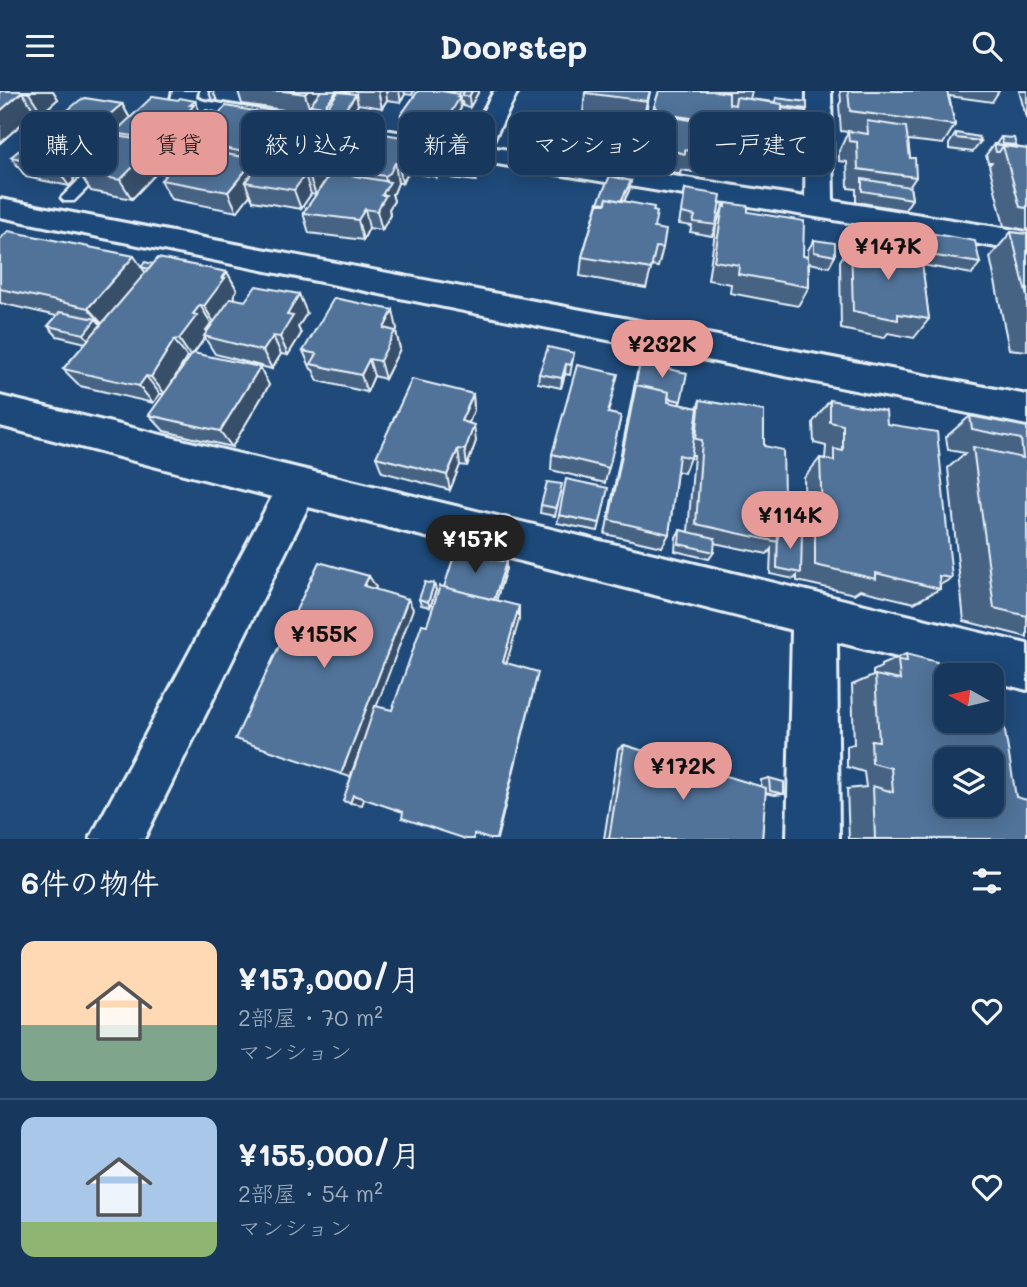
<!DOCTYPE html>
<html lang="ja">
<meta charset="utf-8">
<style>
body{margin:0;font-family:Mali,"Klee One",sans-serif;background:#244365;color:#f1f3f6;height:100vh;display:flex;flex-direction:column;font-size:26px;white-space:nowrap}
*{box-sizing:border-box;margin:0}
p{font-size:23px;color:#9eacbb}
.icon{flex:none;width:38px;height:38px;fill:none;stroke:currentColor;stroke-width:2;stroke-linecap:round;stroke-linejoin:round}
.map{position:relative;height:748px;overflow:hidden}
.details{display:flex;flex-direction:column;background:#17385c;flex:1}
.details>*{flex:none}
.hud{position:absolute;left:21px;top:21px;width:985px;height:63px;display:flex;gap:14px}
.needle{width:46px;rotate:278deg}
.buttons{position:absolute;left:934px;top:572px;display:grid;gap:14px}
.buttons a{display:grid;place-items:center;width:70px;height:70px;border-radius:14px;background:#17385c;box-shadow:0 4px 18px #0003,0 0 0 2px #365272;font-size:35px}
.price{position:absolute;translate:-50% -60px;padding:0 16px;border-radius:24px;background:#e69b98;color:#111;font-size:23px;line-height:46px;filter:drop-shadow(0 2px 4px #0008)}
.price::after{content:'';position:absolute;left:50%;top:42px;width:21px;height:16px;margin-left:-10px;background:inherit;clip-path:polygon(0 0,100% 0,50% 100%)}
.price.active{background:#222;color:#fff}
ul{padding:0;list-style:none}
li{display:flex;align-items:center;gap:21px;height:175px;padding:0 21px}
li+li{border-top:2px solid #365272}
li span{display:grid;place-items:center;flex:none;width:196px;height:140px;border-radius:14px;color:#555}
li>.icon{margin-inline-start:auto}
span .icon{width:84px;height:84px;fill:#fffc;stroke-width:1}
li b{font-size:30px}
h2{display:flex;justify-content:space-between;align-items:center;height:84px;padding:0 21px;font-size:30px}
.pill{padding:0 24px;border-radius:14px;background:#17385c;box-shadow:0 4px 18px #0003,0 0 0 2px #365272;font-size:24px;line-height:63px}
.pill.active{background:#e69b98;color:#111}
header{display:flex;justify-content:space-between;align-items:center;height:91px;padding:0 21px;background:#17385c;font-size:32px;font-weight:700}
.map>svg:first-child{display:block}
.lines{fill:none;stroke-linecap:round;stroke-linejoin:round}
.lane-casing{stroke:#e8f1f8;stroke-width:5}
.street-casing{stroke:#e8f1f8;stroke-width:6}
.secondary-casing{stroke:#e8f1f8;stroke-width:6}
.lane{fill:#1f4a7a;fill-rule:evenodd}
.street{fill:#1f4a7a;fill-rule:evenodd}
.secondary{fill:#1f4a7a;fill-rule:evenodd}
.wall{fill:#466384;stroke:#e8f1f8;stroke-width:2;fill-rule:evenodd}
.shaded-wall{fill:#39506b;stroke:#e8f1f8;stroke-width:2}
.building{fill:#517399;stroke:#e8f1f8;stroke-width:2;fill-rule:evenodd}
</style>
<header><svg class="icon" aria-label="menu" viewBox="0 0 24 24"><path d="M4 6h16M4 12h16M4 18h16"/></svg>Doorstep<svg class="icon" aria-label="search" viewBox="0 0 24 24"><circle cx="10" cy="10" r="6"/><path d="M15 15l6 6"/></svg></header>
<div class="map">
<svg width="1027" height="748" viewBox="0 0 1027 748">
<rect width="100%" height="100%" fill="#1f4a7a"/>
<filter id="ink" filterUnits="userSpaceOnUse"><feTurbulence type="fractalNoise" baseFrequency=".0143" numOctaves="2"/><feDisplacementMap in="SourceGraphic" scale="14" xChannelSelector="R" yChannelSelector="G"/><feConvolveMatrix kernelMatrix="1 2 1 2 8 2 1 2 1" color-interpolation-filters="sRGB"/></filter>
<g filter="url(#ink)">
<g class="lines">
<defs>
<path id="lane" d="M105,67l7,4 -2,3 -36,36h-10l-3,-3 39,-39z"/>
<path id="street" d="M173,0h24l-1,7 8,3 262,42 28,-52h24l-28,56 315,50 2,-106h24l2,110 194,31v20l-825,-137 -23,-6 -8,-10z
M0,305l1027,248v46l-35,-9v-6h-22l-133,-33 2,197h-52l5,-209 -484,-123 -164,332h-54l182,-342 -272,-71z"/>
<path id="secondary" d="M0,108l1027,196v30l-1027,-208z"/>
</defs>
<use href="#lane" class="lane-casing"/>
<use href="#street" class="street-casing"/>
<use href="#secondary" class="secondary-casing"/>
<use href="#lane" class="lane"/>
<use href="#street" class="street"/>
<use href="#secondary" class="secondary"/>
</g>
<path class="wall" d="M0,0h53l5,8 -16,14 -7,-1 -35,31z
M208,0h5l4,10 -5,-1z
M238,0h176l-2,4 -7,-1 -4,8 -14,-2 -5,8 -24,-4 -11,17 -17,-3 -1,-2 -2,2 -14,-2 -1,-4 -1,2 -69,-10z
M418,0h61l-9,16 -7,-1 -1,-4h-2l1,6 -11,19 -6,2 -41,-3 -2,-11z
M650,0l-7,29 -60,-7 2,-20z
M659,0h93l-2,8 25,3 1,-4 31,11 -1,2 1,10 -5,11 -20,-5v4l-8,19 -23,-3 -3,8 -12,-2 1,-9 -11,-1 1,-6h-4l-10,38 -32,-5 -1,4 -41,-11 4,-20z
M840,0h159l-7,11 -43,-6 6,29 -12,19 -35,-4 2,18 6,19 -6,9 2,13 -7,11 -49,-8v-13l-8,-1 -1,-26 -8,-1v-10l9,-19 -7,-1 -2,-26 2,-4z
M1019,0h8v29z
M178,9l17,1 6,14 19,-2h45l11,30 56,20 -5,6 2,5 -13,21 -5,-1 -10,15 -48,-8 -3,-6 -13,17 -66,-13 -10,-19 33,-31 -3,-7 5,-5 -1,-2 -11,12h-3l-13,12h-2l1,3 -35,37 -41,-8 -11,-17 -7,5 1,2 -5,5 -43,-9 -15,-20 111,-53 8,14z
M956,42l25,8 -8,11 -24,-3v-5z
M1001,46l15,8 -1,2 12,2v81l-23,-4 -15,-61 2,-2h-3l-2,-8 8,-11h2z
M408,47l3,20 33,-8 1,11 -8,16 -27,-4v-2l-8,12h-4l-4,10 -2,1 2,7 -5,8 1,6 -8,15 -13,-2 -6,12 -54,-7 -6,-20 33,-40 -2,-5 16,-21z
M478,75l-2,15 -25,-3 -1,-10z
M631,90l-2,10 -5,10 29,10 1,17 9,20 -5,19 -6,-1 -6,22 -66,-12 2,-19 16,-55z
M685,98l31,36 -4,11 -22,-4 2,-6 -13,-2z
M726,112l22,9 55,44 5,1v-7l6,-10 21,16 -6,11 -20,-4v24l-11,19 -68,-13 1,-9 -23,-4 8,-54 7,-20 2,1z
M883,134l97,38 -8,11 -50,-9 7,54 -15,19 -26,-5 -4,5 -43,-9 -1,-68 11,-19 26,5 -1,-11z
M1011,141l16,2v117l-18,-2 -19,-92z
M0,148l142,28 11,-3 74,8 10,18 -3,4 1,3 -1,2 73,14 -9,14 3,7 -13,21 -7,-1 -9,15 -57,-15 -10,-16 -11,15 75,32 -37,62 -68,-16 -15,-16 15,-21h-4l-7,9 -73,-17 -17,-17 23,-26 -29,-7 -9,-10 9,-10 -57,-13zM211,232l2,1 -6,8 -1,-2zM187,266h3l-21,30z
M397,238l-1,3 4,17 -15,30 -11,-3 -7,16 -49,-11 -5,-11 -2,-1 -8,-18z
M574,262l-4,22 -5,-1 -4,14 -23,-5 1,-9z
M637,282l44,28 -2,3 18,4 3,-8 64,46 20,49 -6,7v26l20,4 7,-8 -1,-46 16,-20 5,1 1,-13 -12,-3 -1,-21 17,-22 57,24 65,154 -12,7v4l-26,14 -54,-13 -6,4 -57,-13v-5l-3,3 -24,-5 1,-25 -4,5 -53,-11v9l-5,7 -34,-8 1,-14 4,-7 8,2 6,-77h-3l-7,18 -7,-2 -8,63 -7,13 -57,-13z
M473,303l1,16 -5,13 7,18 -9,25 -7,-1 -10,25 -68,-18 -6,-15z
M608,322l13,3 -16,67 -54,-13 1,-16z
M970,325l57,11v210l-63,-16 -16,-153 17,-15 -17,-3 -2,-13z
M561,401l-6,24 -15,-3 1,-8z
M559,424l41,8 -2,8 -41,-8z
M434,493l2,6 -6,17 -9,-2 -2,-6z
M906,563l32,16 78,127 11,42h-178l-2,-50 19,-2 -2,-15 -17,-5v-21l7,-2 -2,-59 21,-9v-5l8,-4v-2z
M624,654l137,42v-7l8,-2 15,16 -9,1 -10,-2 -3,46h-158l14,-90z"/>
<path class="shaded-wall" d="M32,0h21l5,8 -16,14 -13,-20z
M308,0h18l-16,14 2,7 -1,2 -6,-20z
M337,0h6l1,5 -17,12 2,8 -2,2 -3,-11z
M378,0h8l1,9 -5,8z
M399,0h5l1,3 -4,8z
M472,0h7l-9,16 -1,-10z
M650,0l-3,17 -4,12 4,-19z
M22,1l13,20 -35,31v-32z
M356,3l2,11 -11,16 -3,-10z
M459,3l2,14 -11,19 -6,2 -1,-10z
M195,10l8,19 -13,6 5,9 -11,12 -9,-19 15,-23z
M122,13l11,20 -19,9 3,5 -39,34 2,2 -7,5 1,2 -5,5 -14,-20 4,-5 15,-16z
M265,22l16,44 -14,17 -7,-19 -6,-32z
M171,36l10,20 -13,12 -10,-19z
M408,47l3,20 -2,4 1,9 -8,12 -3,-19 4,-17z
M157,52l10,19 -35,37 -12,-19z
M327,52l5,20 -5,6 2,5 -13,21 -7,-20 10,-21z
M444,59l1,11 -8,16 -2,-10z
M478,65v19l-2,6 -1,-10 -2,-7z
M255,68l8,20 -18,3 5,13 -13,17 -9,-20z
M395,72l3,20 -4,10 -2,1 2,7 -5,8 1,6 -8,15 -5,-19 5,-16 5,-9 -2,-10z
M305,84l6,19 -10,15 -7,-19z
M631,90l-2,10 -13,26 2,-10z
M365,118l4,19 -6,12 -5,-20z
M134,165l13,19 -43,51 -16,-18z
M227,181l10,18 -3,4 1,3 -20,27 -11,-18z
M299,203l8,19 -9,14 3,7 -13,21 -8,-18 7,-22z
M200,214l11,18 -5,7 2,3 -17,24 -12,-18 14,-25z
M393,219l4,19 -1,3 4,17 -15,30 -5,-18 4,-33z
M96,228l9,10 -13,15 -8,-10z
M273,245l8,18 -9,15 -9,-18z
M174,249l13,17 -22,37 -14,-17z
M369,268l5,17 -7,16 -6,-17z
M566,273l-1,10 -4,14 1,-10z
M260,276l9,18 -37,62 -12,-16z
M146,285l14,18 -7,9 -14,-17z
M473,303l1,16 -11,27 -2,-16z
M474,334l2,16 -9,25 -2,-16z
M458,358l2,16 -10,25 -3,-15z
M506,471v7l-13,42 -1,-6z
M369,485l7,11 -5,11 -7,-12z
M434,493l2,6 -6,17 -2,-5z
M408,508l5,10 -63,168 -9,-3z
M519,515v14l-15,52 -1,-10z
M538,581l-41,167h-1z
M353,704l12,2 -3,8 -12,-2z"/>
<path class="building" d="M0,0h32l-3,2 -7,-1 -22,19z
M283,0h25l-3,3z
M321,0h16l-13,16 -14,-2z
M418,0h23l18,3 -2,3h3l-11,19 -6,3 -42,-4z
M459,0h13l-3,6 -7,-2 2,-3z
M586,0h64l-3,10 -62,-8z
M659,0h55l15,2v11l6,1 1,-8 46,7v27l-50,-8 1,-5 -5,-1 -1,6 -71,-10 1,-5 -3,-1z
M848,0h99l8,34 -105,-14z
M338,1l18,2 -12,17 -17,-3z
M153,5l25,4 2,-2 15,3 -5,4h4l-19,23 -4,-1 -13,13 -44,-7z
M85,7l37,6 -48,41 3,1 -18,15h2l-6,5 -44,-9 69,-57z
M776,7l31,4v7l-25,-3v-2l-6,-1z
M226,15l39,7 -11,10 16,3 -7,10 11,2 -14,17 -69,-13z
M782,17l24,3 1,10 -25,-5z
M206,19l14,3 -15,15 -15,-2z
M651,22l73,13 -5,29 -34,-5v4l-42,-11z
M867,30l39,6 4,31h5l1,19 -58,-8 -1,-27 -8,-1 -1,-10 20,3z
M361,39l47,8 -5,9 6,1 -10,16 -4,-1 -5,10 -5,3 -51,-8 13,-21h3z
M956,42l23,4 2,4 -25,-3z
M117,45l40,7 -37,37 -42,-8z
M282,45l45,7 -8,11 4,1 -14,20h-4l-11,15 -49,-8z
M740,45l13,2 -1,6 -13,-2z
M1001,46l13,1 2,7 -13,-1z
M994,53l33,5 -24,-3 -4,6h-3z
M419,55l25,4 -9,17 -26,-5z
M1003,55l24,3v59l-7,-1z
M190,57l65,11 -27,33 -67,-12z
M457,61l21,4 -5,8h4l-2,7 -25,-3z
M332,81l58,10 -8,13h4l-9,16 -12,-2 -7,11 -55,-7z
M610,85l21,5 -10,20 -14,-3 -1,5 -8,-1z
M862,88l48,8 2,12 -50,-8z
M685,98l36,6 -5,30 -23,-3 2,-6 -13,-3z
M607,107l47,9 -1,4 4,1 -3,16 12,2 -3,18 -7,-1 -5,22 -69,-12 16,-53h7z
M726,112l22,3v6l56,9 -1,35 5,1 1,30 -71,-13 1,-9 -25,-4 9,-55 3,1z
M883,134l92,16 5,22 -95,-15z
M8,140l126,25 -46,52 -88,-19v-50z
M1011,141l16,2v63z
M814,149l21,3v13l-21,-4z
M851,151l70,12 8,65 -31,-5v6l-45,-9z
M158,167l69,14 -5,6h3l-21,28 -4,-1 -7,9 4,1 -18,24 -5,1 -23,37 -5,-1 -7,10 -76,-17z
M145,171l8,2 -4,5 -8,-2z
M256,195l43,8 -12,21 6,1 -13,21 -7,-1 -10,15 -59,-15 27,-38 14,3z
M334,207l59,12 -9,18 11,3 -15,30 -11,-2 -8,16 -50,-11 6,-10 -14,-3z
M60,221l36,7 -12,15 -36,-8z
M548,256l26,6 -3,12 -5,-1 -4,14 -23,-4z
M193,262l67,14 -40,64 -71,-16z
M640,272l47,10 -6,28 -13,-3 1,-6 -33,-7 -2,6z
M577,274l41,9 -10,39 13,3 -12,52 -57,-14z
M412,288l61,15 -12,27 13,4 -9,25 -7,-1 -11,26 -71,-18z
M636,294l33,7 -1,10 30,6 -7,50 -12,-3 -10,79 -60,-14z
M700,309l64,11v35l19,4 1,45h-6v47l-82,-18 6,-84 -6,-1z
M830,309l56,11 1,13 50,8 15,146 -13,-2 1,13 -64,-16v6l-61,-14v-52l7,1 -2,-56 14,3v-12l9,2v-26l-13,-3z
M970,325l57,11v189l-33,-8 -21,-161 50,11 -2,-19 -49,-10z
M566,388l42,9 -8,35 -41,-8z
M547,391l15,2 -6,24 -15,-3z
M778,437l24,5 -1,40 -24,-5z
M680,439l35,8 -1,14 -35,-8z
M456,459l50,12 -12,38 -50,-13z
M319,471l50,14 -5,10 44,13 -67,175 -106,-35z
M425,491l9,2 -6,18 -9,-3z
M440,495l79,20 -16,56 35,10 -42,167h-7l-15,-5v5h-8l-64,-21 1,-6 -50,-17 -3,8 -7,-2 32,-95 17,4 30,-86 5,1z
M906,563l31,8 1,8 24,5h-15v46h45v-38l5,1 19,113 11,3v39h-152l-2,-53 20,6 -2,-24 -19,-5 -1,-23 8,1 -4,-66 25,5 -2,-20 9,1zM947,668h45v46h-45z
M624,654l142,43 -4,51h-153z
M769,687l15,4v12l-14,-3z"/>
</g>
</svg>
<div class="buttons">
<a><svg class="needle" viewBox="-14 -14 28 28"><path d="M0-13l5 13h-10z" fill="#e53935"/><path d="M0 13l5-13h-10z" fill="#9eacbb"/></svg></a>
<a><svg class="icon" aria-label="layers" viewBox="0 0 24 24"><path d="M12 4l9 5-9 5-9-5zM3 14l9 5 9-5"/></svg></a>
</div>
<b class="price" style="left:888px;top:191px">¥147K</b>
<b class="price" style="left:662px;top:289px">¥232K</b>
<b class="price" style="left:790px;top:460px">¥114K</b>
<b class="price active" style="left:475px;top:484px">¥157K</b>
<b class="price" style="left:324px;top:579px">¥155K</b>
<b class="price" style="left:683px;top:711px">¥172K</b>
<div class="hud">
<a class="pill">購入</a>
<a class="pill active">賃貸</a>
<a class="pill">絞り込み</a>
<a class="pill">新着</a>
<a class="pill">マンション</a>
<a class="pill">一戸建て</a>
</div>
</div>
<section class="details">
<h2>6件の物件<svg class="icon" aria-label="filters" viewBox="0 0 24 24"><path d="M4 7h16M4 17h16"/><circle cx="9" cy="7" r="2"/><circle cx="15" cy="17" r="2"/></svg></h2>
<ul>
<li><span style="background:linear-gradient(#ffd9b3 60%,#7fa58c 0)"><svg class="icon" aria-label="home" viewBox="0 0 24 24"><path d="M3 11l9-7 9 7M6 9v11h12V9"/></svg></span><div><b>¥157,000/月</b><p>2部屋 · 70 m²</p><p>マンション</p></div><svg class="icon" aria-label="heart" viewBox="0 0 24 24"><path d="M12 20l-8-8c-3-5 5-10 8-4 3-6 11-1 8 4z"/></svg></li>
<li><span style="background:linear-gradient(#a9c7e8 75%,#8fb573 0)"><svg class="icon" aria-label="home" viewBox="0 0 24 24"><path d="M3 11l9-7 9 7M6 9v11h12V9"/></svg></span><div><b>¥155,000/月</b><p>2部屋 · 54 m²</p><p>マンション</p></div><svg class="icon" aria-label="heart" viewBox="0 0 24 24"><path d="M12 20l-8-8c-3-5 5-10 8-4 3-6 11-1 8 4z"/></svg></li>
</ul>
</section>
